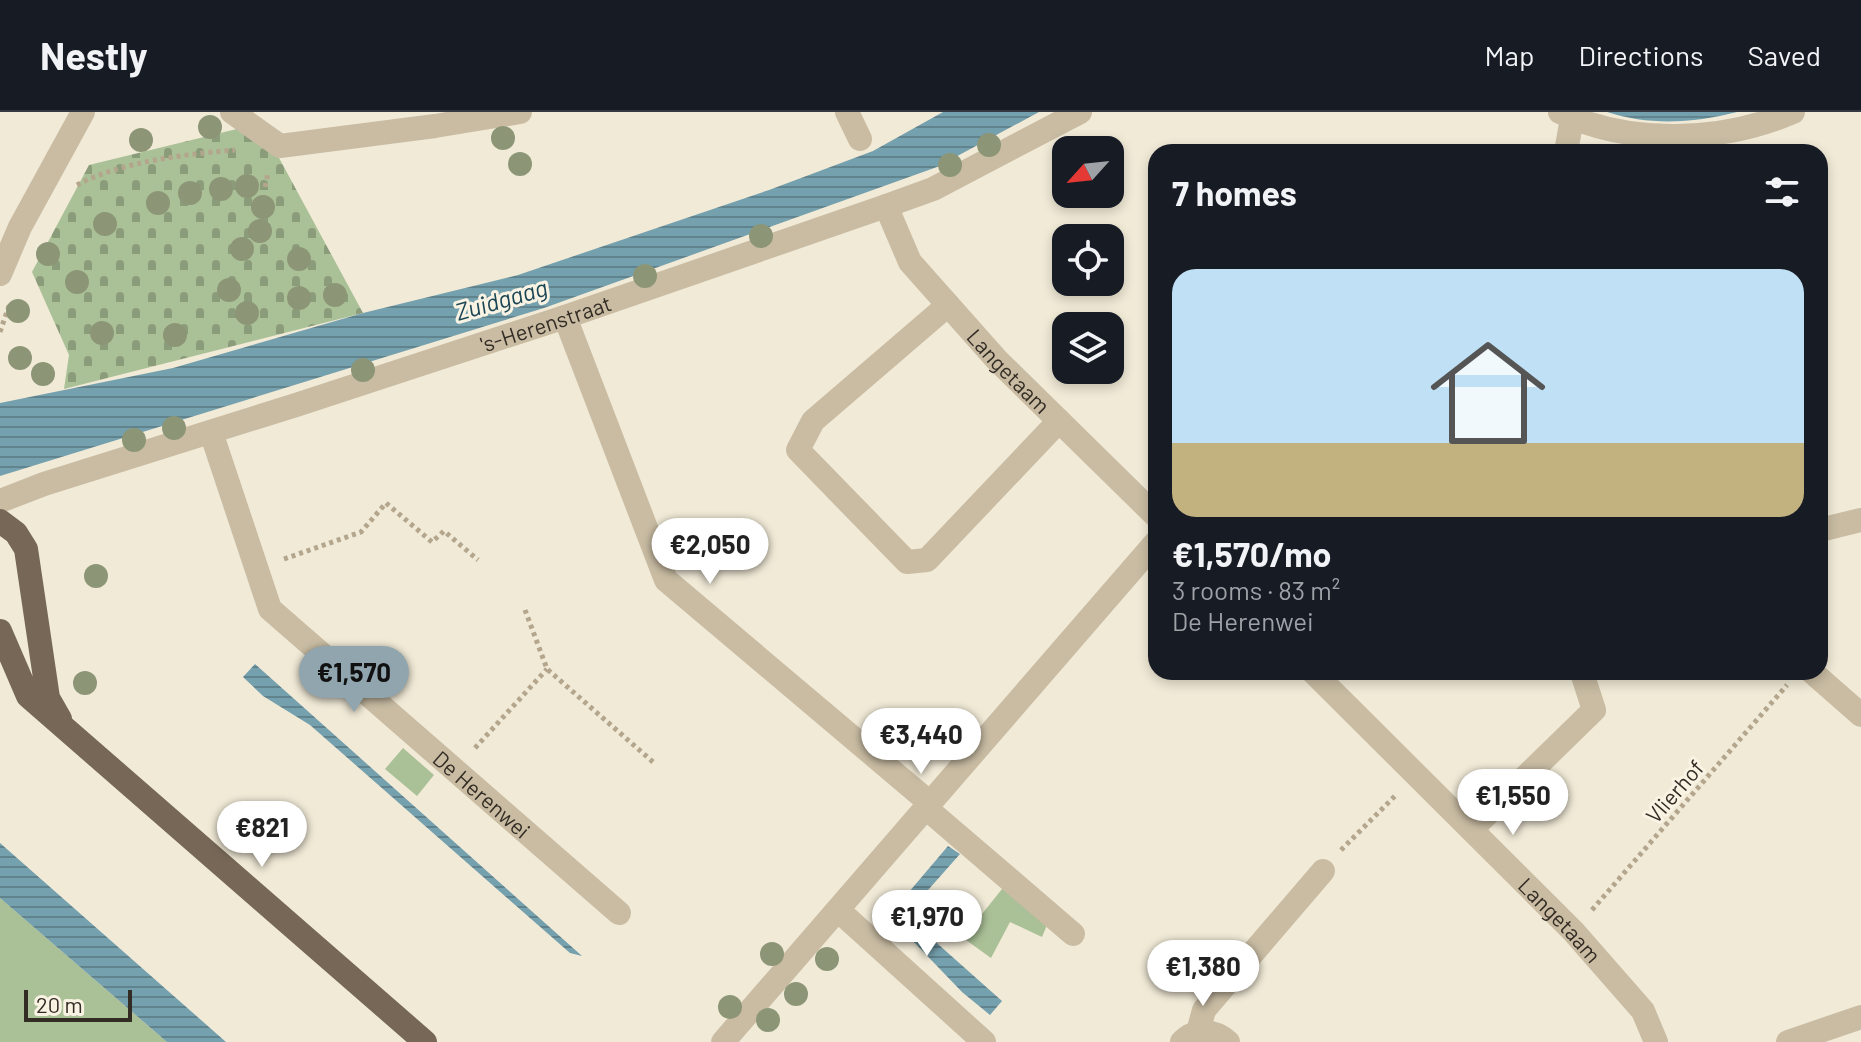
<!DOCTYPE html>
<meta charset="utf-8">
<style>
body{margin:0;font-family:Barlow,sans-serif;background:#242831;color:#f1f3f6;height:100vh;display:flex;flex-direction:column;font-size:30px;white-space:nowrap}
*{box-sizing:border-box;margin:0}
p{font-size:26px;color:#9ea1a6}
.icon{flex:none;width:44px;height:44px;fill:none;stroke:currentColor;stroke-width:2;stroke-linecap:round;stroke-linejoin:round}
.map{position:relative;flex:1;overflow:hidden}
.panel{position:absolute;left:1148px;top:32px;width:680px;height:536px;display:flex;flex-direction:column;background:#171b24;border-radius:24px;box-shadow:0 4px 12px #0003}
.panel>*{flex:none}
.needle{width:52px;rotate:243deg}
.tools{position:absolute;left:1052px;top:24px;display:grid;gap:16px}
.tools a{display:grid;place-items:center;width:72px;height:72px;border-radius:16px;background:#171b24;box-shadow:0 4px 12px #0003;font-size:40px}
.scale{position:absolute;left:24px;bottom:20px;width:108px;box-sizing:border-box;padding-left:8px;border:4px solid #332c25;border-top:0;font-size:22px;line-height:28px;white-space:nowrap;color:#332c25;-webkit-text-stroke:6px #f9f3e3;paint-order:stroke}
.price{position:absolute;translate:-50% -68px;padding:0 18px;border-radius:28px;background:#fff;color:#222;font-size:26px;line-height:52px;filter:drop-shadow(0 2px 4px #0008)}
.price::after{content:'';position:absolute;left:50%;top:48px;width:24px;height:18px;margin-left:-12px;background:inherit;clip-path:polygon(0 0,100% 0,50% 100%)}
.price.selected{background:#90a5ae;color:#111}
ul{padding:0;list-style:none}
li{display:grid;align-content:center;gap:16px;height:424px;padding:0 24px}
li span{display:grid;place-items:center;height:248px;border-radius:24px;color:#555}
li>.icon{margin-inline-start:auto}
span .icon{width:144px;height:144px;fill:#fffc;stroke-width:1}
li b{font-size:34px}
h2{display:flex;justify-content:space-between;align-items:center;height:96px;padding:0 24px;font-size:34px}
header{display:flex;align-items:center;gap:48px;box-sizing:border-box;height:112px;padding:0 40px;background:#171b24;border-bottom:2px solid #363941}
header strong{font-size:38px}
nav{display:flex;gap:44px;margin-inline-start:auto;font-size:28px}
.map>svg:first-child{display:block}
.green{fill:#aac097}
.cemetery{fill:url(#cemetery-stones)}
.water{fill:url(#water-rules)}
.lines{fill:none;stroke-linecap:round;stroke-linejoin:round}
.path{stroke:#b4a68d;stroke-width:5;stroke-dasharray:4 4;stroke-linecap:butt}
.minor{stroke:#c9bca3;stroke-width:24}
.major{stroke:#766756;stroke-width:24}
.tree{fill:#8c9677}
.labels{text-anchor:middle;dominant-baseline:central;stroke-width:6;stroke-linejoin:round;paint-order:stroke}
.street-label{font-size:22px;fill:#332c25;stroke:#f9f3e3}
.water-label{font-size:24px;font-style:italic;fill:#1a4555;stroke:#f9f3e3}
</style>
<header>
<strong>Nestly</strong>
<nav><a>Map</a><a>Directions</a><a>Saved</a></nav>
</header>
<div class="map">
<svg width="1861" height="930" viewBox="0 0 1861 930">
<defs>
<pattern id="cemetery-stones" width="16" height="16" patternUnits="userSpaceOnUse" patternTransform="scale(2)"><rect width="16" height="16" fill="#aac097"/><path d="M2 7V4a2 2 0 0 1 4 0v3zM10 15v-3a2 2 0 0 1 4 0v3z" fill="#8b9c7b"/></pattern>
<pattern id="water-rules" width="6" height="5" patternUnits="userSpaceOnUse" patternTransform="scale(2)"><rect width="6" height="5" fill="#75a0ae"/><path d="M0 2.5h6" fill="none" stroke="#61838d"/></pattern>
</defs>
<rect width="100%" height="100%" fill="#f1ead7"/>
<path class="green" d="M403,636l31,27 -17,21 -32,-27z
M1002,777l7,1 38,35 -5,12 -32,-15 -19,36 -25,-18 16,-17 -4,-4z
M0,786l167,144h-167z"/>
<path class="cemetery" d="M245,15l20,5 98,181 -299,76 5,-34 -37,-83 57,-107z"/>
<path class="water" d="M943,0h96l-102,55 -393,141 -544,168v-73l173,-35 190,-55 155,-38 251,-85 104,-39z
M1607,0h130c-43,11 -87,14 -130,0z
M255,552l327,292 -12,-3 -260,-228 -47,-29 -20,-19z
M0,731l226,199h-59l-167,-144z
M948,734l12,8 -47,53 -3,9 2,5 90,80 -12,14 -28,-23 -75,-78 16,-15z"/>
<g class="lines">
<path class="path" d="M77,73c42,-23 110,-31 158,-35
M265,75l3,-14
M0,220l10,-29
M284,447l77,-27 25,-29 46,39 12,-11 34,29
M525,498l22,59 106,93
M475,636l72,-79
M1341,738l55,-55
M1592,798l195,-225"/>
<g class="minor">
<path d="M232,0l48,34 155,-20 85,-14"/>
<path d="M847,0l13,27"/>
<path d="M1560,0c70,34 163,30 233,0"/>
<path d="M1566,40l6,-34"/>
<path id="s1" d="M886,94l24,56 87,98 159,156"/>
<path d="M0,162l20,-47 63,-115"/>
<path d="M948,193l-135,116 -15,29 109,112 20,-2 132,-139"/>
<path d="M565,205l101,263 264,223"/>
<path id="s2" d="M211,320l59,177 349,304"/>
<path id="s3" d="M0,389l44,-17 252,-79 269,-88 321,-111 47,-17 147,-77"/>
<path d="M1820,418l41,-10"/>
<path id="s4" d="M1313,560l260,259 70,80 13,31"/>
<path d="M1812,560l49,43"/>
<path d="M926,696l147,126"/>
<path d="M1472,717l122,-119 -11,-34 4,-4"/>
<path d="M838,798l146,132"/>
<path d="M1198,920l6,-22 119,-139"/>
<path d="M723,930l433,-500"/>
<path d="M1182,930c13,-14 33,-12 46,0"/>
<path d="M1788,930l73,-25"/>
</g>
<path class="major" d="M0,409l16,12 10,16 22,149 12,21
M0,519l28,65 397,346"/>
</g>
<g class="tree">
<circle cx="210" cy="15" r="12"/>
<circle cx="503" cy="26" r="12"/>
<circle cx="141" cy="28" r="12"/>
<circle cx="989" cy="33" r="12"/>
<circle cx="520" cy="52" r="12"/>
<circle cx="950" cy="53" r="12"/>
<circle cx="247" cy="74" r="12"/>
<circle cx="221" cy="77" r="12"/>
<circle cx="190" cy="81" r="12"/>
<circle cx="158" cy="91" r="12"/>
<circle cx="263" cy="95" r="12"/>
<circle cx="105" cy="112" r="12"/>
<circle cx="260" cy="119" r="12"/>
<circle cx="761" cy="124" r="12"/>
<circle cx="242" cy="137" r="12"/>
<circle cx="48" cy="142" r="12"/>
<circle cx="299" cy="147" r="12"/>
<circle cx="645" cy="164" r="12"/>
<circle cx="77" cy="170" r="12"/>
<circle cx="229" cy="178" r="12"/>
<circle cx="335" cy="183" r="12"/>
<circle cx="299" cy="186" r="12"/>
<circle cx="18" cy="199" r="12"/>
<circle cx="247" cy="201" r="12"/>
<circle cx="102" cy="221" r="12"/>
<circle cx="175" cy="223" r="12"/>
<circle cx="20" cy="246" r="12"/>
<circle cx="363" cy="258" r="12"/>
<circle cx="43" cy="262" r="12"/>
<circle cx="174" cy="316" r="12"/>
<circle cx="134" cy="328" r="12"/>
<circle cx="96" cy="464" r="12"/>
<circle cx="85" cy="571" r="12"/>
<circle cx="772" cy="842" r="12"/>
<circle cx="827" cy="847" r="12"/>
<circle cx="796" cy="882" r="12"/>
<circle cx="730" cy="895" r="12"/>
<circle cx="768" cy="908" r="12"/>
</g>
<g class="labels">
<g class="street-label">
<text stroke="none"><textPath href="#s3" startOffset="574">'s-Herenstraat</textPath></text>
<text stroke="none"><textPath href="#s1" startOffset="208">Langetaam</textPath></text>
<text transform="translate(1674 679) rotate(-49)">Vlierhof</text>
<text stroke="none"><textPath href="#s2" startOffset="468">De Herenwei</textPath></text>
<text stroke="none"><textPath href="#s4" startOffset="350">Langetaam</textPath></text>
</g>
<g class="water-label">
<text transform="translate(501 187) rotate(-16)">Zuidgaag</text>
</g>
</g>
</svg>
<div class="tools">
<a><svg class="needle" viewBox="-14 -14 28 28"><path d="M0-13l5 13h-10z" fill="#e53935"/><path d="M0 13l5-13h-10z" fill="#9ea1a6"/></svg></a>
<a><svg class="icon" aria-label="locate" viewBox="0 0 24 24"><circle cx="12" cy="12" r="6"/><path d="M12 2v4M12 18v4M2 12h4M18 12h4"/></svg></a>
<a><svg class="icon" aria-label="layers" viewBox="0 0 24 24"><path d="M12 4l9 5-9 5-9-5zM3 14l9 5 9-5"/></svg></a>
</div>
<div class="scale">20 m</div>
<b class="price" style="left:710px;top:474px">€2,050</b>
<b class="price selected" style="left:354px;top:602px">€1,570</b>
<b class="price" style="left:921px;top:664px">€3,440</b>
<b class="price" style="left:1513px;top:725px">€1,550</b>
<b class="price" style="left:262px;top:757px">€821</b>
<b class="price" style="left:927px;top:846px">€1,970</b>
<b class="price" style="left:1203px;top:896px">€1,380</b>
<section class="panel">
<h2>7 homes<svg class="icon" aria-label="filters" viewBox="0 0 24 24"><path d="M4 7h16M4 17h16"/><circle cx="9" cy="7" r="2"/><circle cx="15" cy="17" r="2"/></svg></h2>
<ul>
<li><span style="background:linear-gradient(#bfe0f5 70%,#c2b280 0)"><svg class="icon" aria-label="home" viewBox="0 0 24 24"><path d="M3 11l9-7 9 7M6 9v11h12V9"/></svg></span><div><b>€1,570/mo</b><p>3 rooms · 83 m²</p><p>De Herenwei</p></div></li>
</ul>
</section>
</div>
